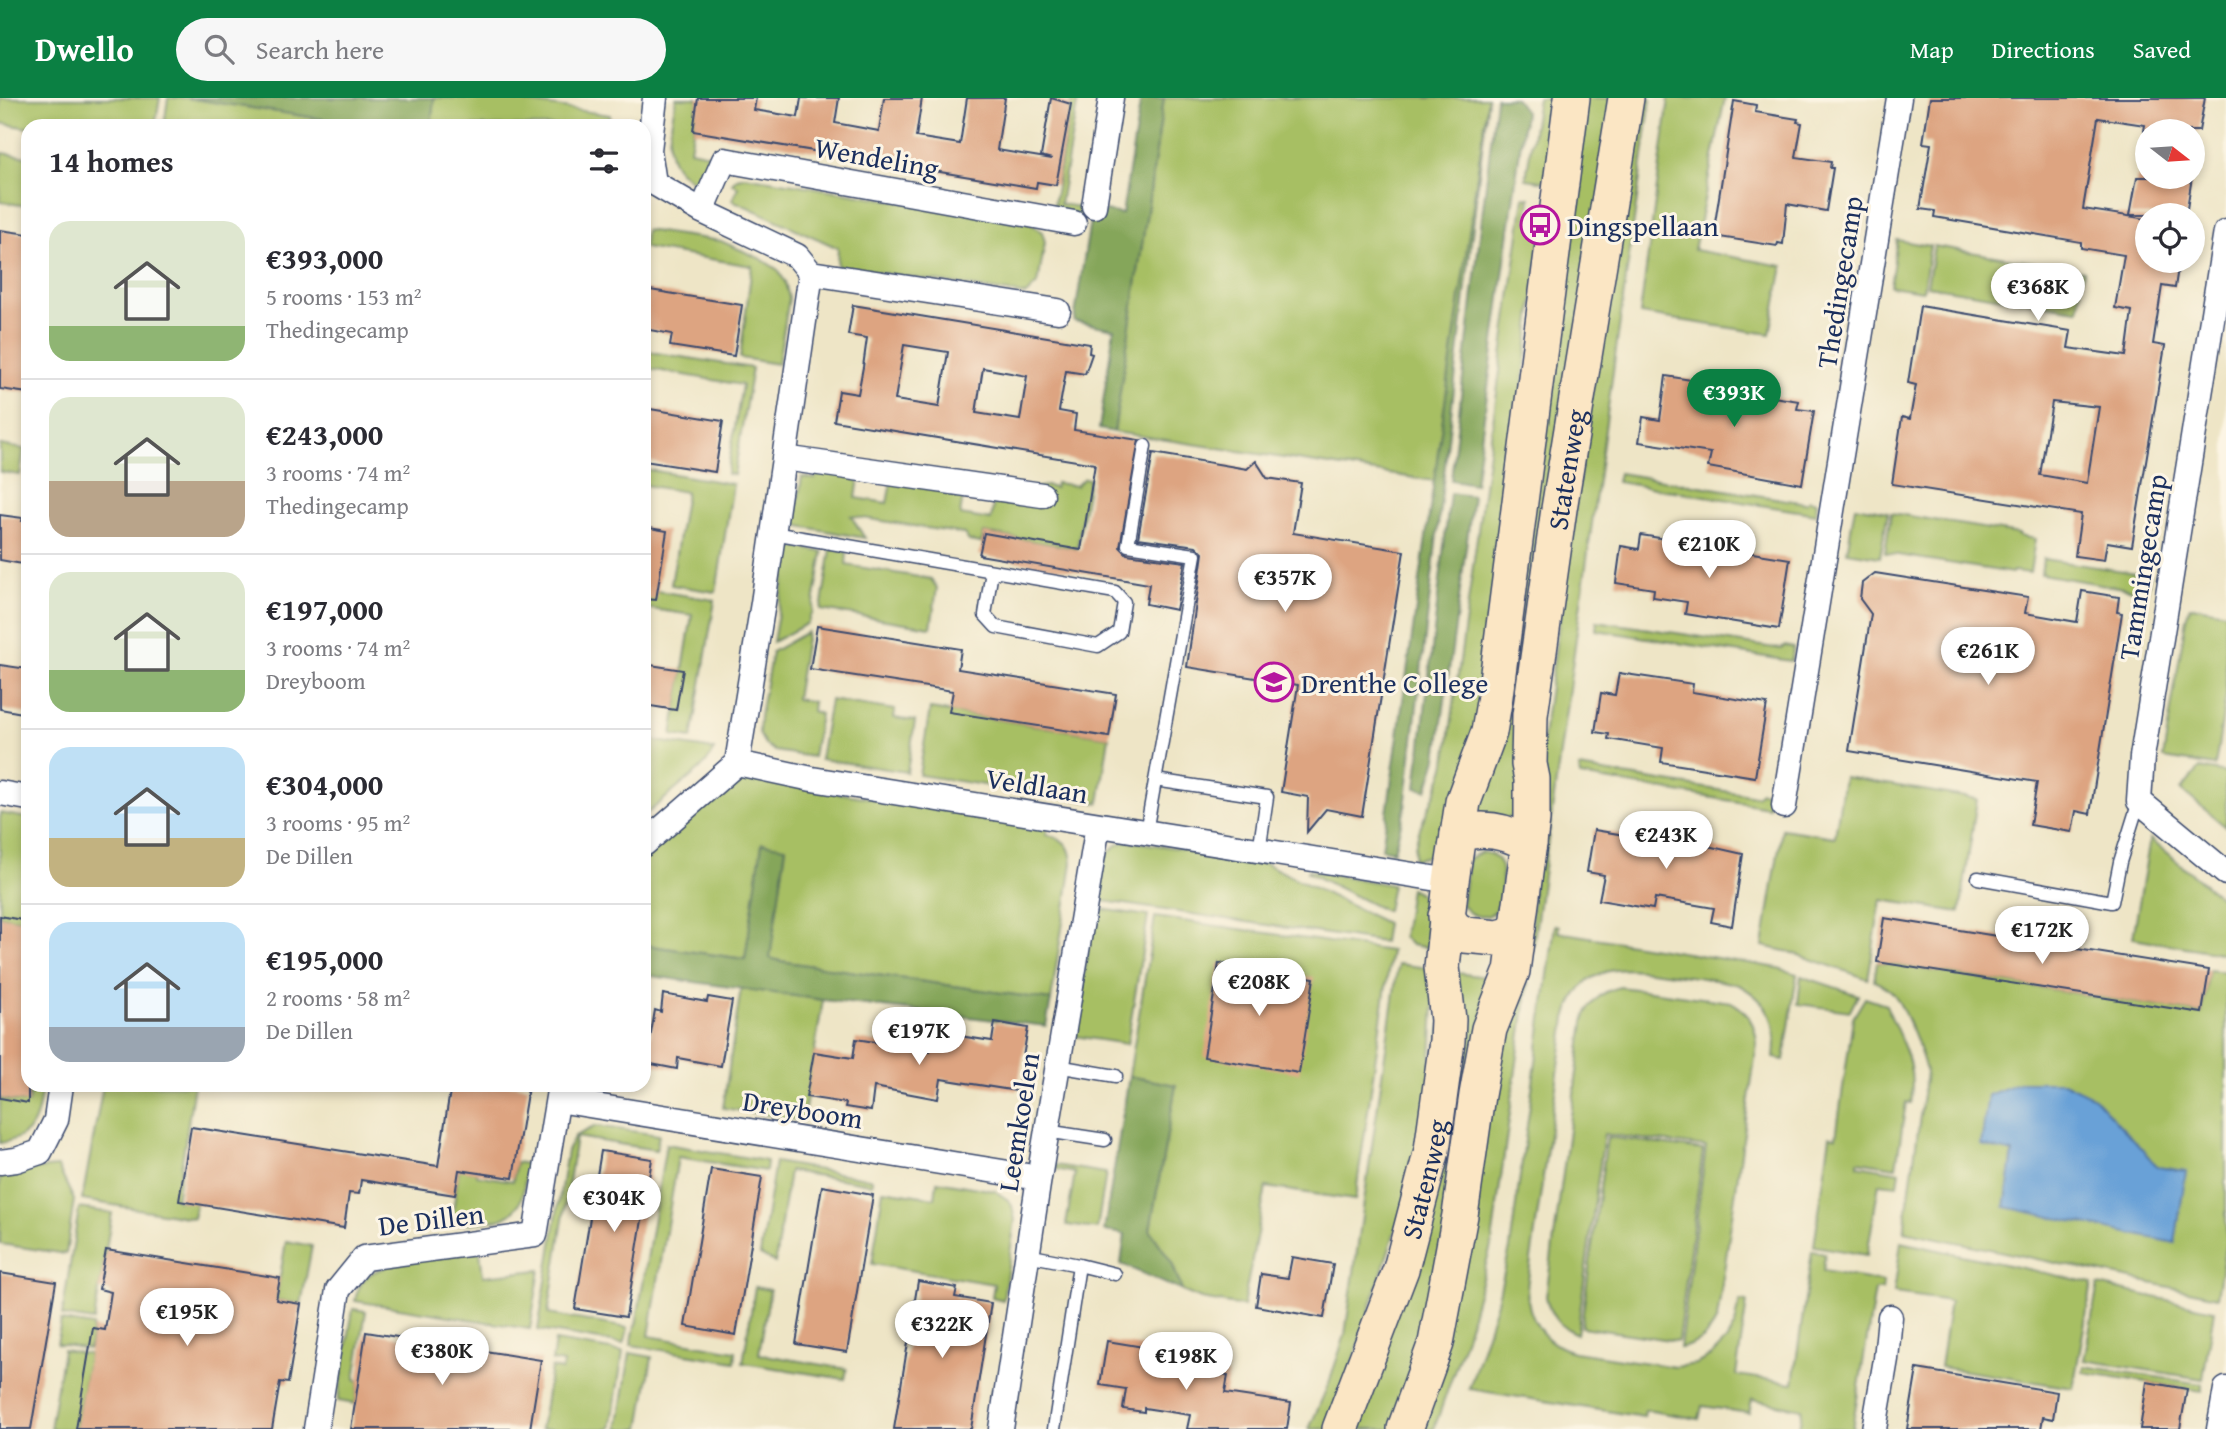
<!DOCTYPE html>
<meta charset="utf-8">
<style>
body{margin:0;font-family:"Gentium Book Plus",serif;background:#f7f7f7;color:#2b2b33;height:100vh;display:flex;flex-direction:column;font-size:26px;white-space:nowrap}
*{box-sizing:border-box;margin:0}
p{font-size:23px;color:#7c7c81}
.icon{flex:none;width:38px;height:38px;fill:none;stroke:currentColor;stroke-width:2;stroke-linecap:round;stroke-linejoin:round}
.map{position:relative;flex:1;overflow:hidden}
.drawer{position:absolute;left:21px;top:21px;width:630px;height:973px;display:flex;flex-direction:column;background:#fff;border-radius:21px;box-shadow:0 4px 10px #0003}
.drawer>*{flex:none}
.needle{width:46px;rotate:107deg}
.tools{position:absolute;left:2135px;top:21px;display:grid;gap:14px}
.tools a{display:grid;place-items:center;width:70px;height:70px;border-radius:50%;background:#fff;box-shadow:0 4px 10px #0003;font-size:35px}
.price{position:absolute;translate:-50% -60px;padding:0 16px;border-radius:24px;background:#fff;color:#222;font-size:23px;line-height:46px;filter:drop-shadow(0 2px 4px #0008)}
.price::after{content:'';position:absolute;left:50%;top:42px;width:21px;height:16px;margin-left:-10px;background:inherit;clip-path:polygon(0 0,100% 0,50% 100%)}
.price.current{background:#0b8043;color:#fff}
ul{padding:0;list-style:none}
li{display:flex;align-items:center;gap:21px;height:175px;padding:0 28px}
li+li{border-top:2px solid #e1e1e2}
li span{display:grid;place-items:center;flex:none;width:196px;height:140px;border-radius:21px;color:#555}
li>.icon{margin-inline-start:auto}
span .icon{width:84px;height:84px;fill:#fffc;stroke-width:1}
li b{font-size:30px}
h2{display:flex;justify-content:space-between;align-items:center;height:84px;padding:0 28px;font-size:30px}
header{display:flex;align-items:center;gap:42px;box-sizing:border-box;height:98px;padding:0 35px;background:#0b8043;color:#fff}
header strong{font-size:33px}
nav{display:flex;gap:38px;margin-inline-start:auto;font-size:24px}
.search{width:490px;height:63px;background:#f7f7f7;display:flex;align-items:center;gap:18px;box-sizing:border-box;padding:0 24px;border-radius:38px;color:#7c7c81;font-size:26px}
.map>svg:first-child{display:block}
.green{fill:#a7bf64;stroke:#617761;stroke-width:2;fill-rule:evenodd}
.forest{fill:#85a65a;stroke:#506a5c;stroke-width:2}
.water{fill:#69a1d7;stroke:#42689a;stroke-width:2}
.building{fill:#dda481;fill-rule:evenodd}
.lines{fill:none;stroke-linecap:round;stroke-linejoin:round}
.lane-casing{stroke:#3b4a6e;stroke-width:15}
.street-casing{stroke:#3b4a6e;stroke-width:27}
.secondary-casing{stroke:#3b4a6e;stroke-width:38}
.lane{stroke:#fff;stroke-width:12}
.street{stroke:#fff;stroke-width:24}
.secondary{stroke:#fbe6c4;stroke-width:35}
.labels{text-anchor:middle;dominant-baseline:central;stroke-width:6;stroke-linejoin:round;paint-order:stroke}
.street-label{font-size:28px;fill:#1b2f5e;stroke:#fcf5e5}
.poi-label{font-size:28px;fill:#1b2f5e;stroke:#fcf5e5;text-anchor:start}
</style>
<header>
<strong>Dwello</strong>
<div class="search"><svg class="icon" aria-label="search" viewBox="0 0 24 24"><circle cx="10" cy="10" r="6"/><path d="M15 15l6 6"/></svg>Search here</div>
<nav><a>Map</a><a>Directions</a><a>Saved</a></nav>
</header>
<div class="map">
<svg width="2226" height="1331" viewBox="0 0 2226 1331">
<rect width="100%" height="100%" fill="#fcf5e5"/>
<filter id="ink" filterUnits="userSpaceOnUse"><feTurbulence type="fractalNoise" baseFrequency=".0143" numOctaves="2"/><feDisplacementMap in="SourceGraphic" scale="14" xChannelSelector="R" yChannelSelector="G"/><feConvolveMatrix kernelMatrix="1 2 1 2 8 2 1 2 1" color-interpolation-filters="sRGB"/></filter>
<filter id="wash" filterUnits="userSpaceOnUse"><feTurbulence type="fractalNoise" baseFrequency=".00686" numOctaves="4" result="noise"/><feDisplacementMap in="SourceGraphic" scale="28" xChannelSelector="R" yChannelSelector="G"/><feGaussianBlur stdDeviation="1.57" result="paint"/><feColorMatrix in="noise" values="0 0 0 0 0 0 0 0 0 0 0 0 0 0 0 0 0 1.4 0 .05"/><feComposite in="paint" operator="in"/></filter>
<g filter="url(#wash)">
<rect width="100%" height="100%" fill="#eee5c6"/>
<path class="green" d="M0,0h160l-5,28h-127v2l-28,-5z
M168,0h19l180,28h-203z
M434,0h63l113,17 -1,8 9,1v2h-187z
M676,0h21l1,3 -8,49 19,4 -4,29 -4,3c-44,-23 -32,-46 -25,-88z
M1072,0h6l-18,106 32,5 -1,8 -38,-7z
M1164,0h324l-53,383 -321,-49z
M1538,0h21l-12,84 -21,-3z
M1578,0h42l-95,721 -56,-2z
M1633,0h18l-119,857 -2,3 8,-186z
M1669,0h56l-31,152 89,16 -13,68 -130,-20z
M3,55l25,4v49l-28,-4v-33z
M745,78l285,47 12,9 3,10 -7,41 -12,12 -189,-29 1,-18 -106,-48 6,-13 -6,-4 5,-5z
M1524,99l6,1 -3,24 15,3 -58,491 -43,129 -13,11 -14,4c0,-35 25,-64 32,-98z
M645,132l76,11 40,18 17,11 7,12 4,16 -11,66 -38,-6 12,-92 -108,-18z
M1897,142l33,6 -7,45 -33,-5z
M1934,148l150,25 -6,39 -151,-24z
M644,253l108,17 -18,107 -7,-1 15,-89 -98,-17z
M0,347l24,4 -4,26 -20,-3z
M644,371l89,15 -17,108 -45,-7 15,-93 -42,-7z
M817,373l42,7 -3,20 31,5 5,-26 72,12 -4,26 31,5 4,-26 52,-8 8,2 1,-5 20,3 8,-8 5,1 -12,70 -93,-16 -3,10 -12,-2 -5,-7 -113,-18 14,22 -71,-13 8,-48 13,2z
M1619,375l187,30 3,-3 8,2 -1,12 -199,-32z
M1855,408l33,6 -8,45 -33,-5z
M1891,415l128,21v2l16,3 -5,34 -17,-2 -1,2 -127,-20z
M790,448l33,6 -11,62 -2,1 -2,8 -35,19z
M831,451l16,3 -1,13 85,14 6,9 -6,39 -110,-17z
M2043,461l107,16 -3,17 -106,-18z
M644,491l71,11 -23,138 -20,-3 20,-120 -48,-7z
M2190,508l36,6v84l-11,70 -52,-8 23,-139z
M1597,523l184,28 4,-3 9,2 -3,13 -195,-31z
M807,534l-11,67 17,3 -1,9 8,3 -7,43 -38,-6 -10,-7 -6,-10 1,-19 12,-63z
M830,602l65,10 -1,8 21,3 -8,51 -87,-13z
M930,611l179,28 -10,66 -180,-28z
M644,641l70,11 -8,13 -7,7 -55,46z
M1579,670l177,28 5,-4 9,2 -2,13 -188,-31z
M2200,670l26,5v54l-45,-37z
M1844,679l133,22 -17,113 -79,-12 -13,79 -78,-27 -27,-6 19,-117 53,8z
M752,681l296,48 -2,8c18,3 25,11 26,28l-21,137 -271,-39 -11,-3 17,-110 -23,-4 -18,115 -101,-14v-87l89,-76 7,-2z
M0,715l28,5v103l-28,-5z
M2150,741l76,63v52l-93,-16z
M1129,743l129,19 128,63 -3,19 -287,-42c4,-24 4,-55 33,-59z
M1481,754c20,2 22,15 21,32 -1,7 -1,15 -4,22 -9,17 -28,11 -36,-1l6,-46z
M1308,772l84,15 -5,25h-4l-76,-38z
M1410,790c27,11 23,37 25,61l-24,-4 -8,-8z
M1095,810l53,8 -21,128 -53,-8z
M1155,819l236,34 -36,249 -89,-13 -23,119 -42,-7 -19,-8 -10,-28 -22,-33 26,-145 -47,-9z
M1555,827l4,1 -1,6 220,36 19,6 -13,86 -10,-2c4,-35 -4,-56 -35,-73 -22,-6 -44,-8 -66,-11 -49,-7 -89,-15 -107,44l-39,269c0,31 16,57 47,65l101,15 21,-3 15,-8 15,-15 9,-16 5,-24 7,1 -11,73 57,8 19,-132 13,3 -2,17 60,11 -1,8h-7l-23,139h-53l3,-20 -50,-10 -3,14 -47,-7 -3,13 -54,-9 -1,7 -175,-28 28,-87 13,-54z
M1877,864l325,51 7,-43 17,2v269l-9,56 -313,-66 22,-158c-2,-16 -23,-67 -33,-80 -5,-6 -12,-9 -19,-12zM2021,984h42l31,15 64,70 28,4 -11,71 -169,-35z
M1398,866l38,5 -9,163 -96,297h-22l20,-46 16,-48z
M1450,874l51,7 -47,236 -60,214h-47l36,-90z
M1801,878l57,19 -8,16 -52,-7z
M1515,883l13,2 -36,259 -26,95 -32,92h-23z
M1620,889l111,15c17,9 25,23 26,42l-40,275c-8,17 -19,25 -37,29l26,-201 -102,-13 -27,200c-18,-7 -28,-19 -31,-38l38,-274c4,-18 17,-31 36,-35z
M741,890l82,12 -20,121 -80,-13z
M1865,900l21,7c14,35 32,59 24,98l-4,-1 -10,65 -38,-6v4l42,7 -2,13 -19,-2 -12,72 -53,-9 16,-110 6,1 17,-119z
M103,987h91l-18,115 20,3 -3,15 -111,-18z
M31,988l11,1c-5,32 -6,50 -42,56v-44l28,4z
M596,1028l63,9 -3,15 -80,-13 -28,177 80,14 -4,16 -86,-14 29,-179 8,-15z
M1607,1039l96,13 -25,191 -97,-14z
M666,1046l101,17 -1,10 -88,-14 -29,179 87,15 -1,11 -104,-17 4,-19h1z
M516,1064l11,2c-2,12 -2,26 -7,38 -11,24 -46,20 -69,23l8,-56 17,3v3l37,6z
M775,1064l97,17v5l-83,-13 -14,92 -15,-8z
M1055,1067l51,8 -9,56 -31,-4 9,-52 -20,-4z
M58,1069l16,33 -8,54 -66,-10v-72z
M937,1083l58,10 13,9 4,6 3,14 -12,80 -11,-3 2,-13 -122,-20 11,-74 52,8z
M79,1110l33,5 -18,108 -32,-5z
M286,1143l26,5 -11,58 -25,-4z
M1901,1144l191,41 -19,105 -133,-21 10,-66 -56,-8z
M480,1153l3,25 57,-6 -10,59 -175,-28c3,-18 12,-29 29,-33v-6z
M2098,1187l116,25 -11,69 -119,-19z
M755,1189l15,3 -11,64 88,15 -2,10 -102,-16z
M353,1211l13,2 -11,68 4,2 -4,23 -17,-3z
M61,1223l32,5 -4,23 -32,-5z
M555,1243l68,11 -12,77h-70l10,-61 11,2 1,-7 -11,-2z
M63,1252l26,4 -13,75h-26z
M630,1255l22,4 -12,72h-22z
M2084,1268l118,18v7l-119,-19z"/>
<path class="forest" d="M187,0h247l-3,28h-63z
M1141,0h23l-50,334 -15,-3 15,-100 -40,-8 18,-112 30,5z
M1488,0l-83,710 -11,43 -12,-2z
M1496,0h19l10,14 -50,372 -24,-4z
M1450,395l23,3 -36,262 -10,32 -11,-2z
M762,745l24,4 -16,111 10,3 271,39 -5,26 -223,-26 -179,-25v-30l101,14z
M1129,978l47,9 -26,145 22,33 10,28 -61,-27 4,-30 -21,-3z"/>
<path class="water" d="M2021,984h42l31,15 64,70 28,4 -11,72 -170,-36 8,-54 -32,-8 7,-50z"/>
<g id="blocks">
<path class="building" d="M698,0h58l-2,12 44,7 3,-19h38l-4,25 44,8 5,-33h38l-6,39 44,7 7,-46h38l-8,52 55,9 -11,-3 10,-58 20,6 -15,81 -19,-3 -1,6 -343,-57z
M1930,0h275l-6,33h-55l1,-6 -47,-7 -15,91 64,10v42h32l-4,27 -13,-2 -9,58 12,2 -33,200 -25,-4 -3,18 -29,-4 6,-42 -189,-30 10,-67 8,2 6,-34 -8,-2 12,-77 151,25 -3,17 58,8 6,-45 -17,-3 9,-53 -43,-7v-6l-147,-25 1,-6 -15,-2 11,-65 -8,-1zM2052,304l47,5 -12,76 -47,-8z
M1734,3l22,4 -1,7 43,7 -1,3 5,1 -6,34 35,5 -1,6h3l-7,43 -39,-7 -4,40 -5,-1 -1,3 -64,-10z
M2137,79h55l-6,38h-56z
M0,132l28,4v159l-28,-4z
M644,191l98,16 -8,51 -64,-10 2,-12 -28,-5z
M853,207l237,39 -1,9 3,1 -7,20 -19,-3 -7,40 17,3 -2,16 65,10 -19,107 7,7 58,8 -9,48 -30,-6 3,-20 -170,-29 5,-22 97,17 14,-86 -261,-43 5,-30 19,3 5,-27 4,-29 -19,-3zM904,247l44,7 -9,55 -44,-7zM983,270l44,8 -7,44 -44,-7z
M1666,278l38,6 -1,4 96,15 -2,8 17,2 -12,73 -94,-17 3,-14 -72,-11 4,-25 17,3z
M644,310l79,13 -8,51 -71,-11z
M1153,355l94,16 9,-8 11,17 34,5 -8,50 111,18 -42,265 -36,-7 -19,23 1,-35 -27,-5 17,-107 -111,-18 16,-114 -7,-7 -58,-8z
M0,417l23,3 -1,3 6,1v43l-28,-5z
M644,429l23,4 -11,69 -12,-1z
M1641,437l149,24 -11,70 -94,-15 2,-12 -34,-5 1,-8 -38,-6 5,-37 18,3z
M1875,475l153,24 -3,16 52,9 5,-31 37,6 -2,15 5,1 -32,201 -14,-3 -4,21 -42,-7 7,-43 -188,-31 22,-137 -11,-15 2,-16z
M817,528l144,23 -3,20 158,25 -7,43 -160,-25 4,-21 -143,-22z
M644,566l39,6 -7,40 -32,-5z
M0,567l28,4v45l-28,-5z
M1619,575l74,11 -1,8 75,12 -12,73 -94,-15 2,-14 -55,-9 1,-5 -14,-2 6,-39 14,2z
M1633,728l71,11 -1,8 40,9 -11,72 -21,-4 3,-14 -59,-10 -2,11 -54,-9 5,-25 -17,-3 7,-42 37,6z
M0,818l28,5v182l-28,-5z
M1884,820l325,52 -7,43 -325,-51z
M1219,865l95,15 -15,95 -95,-16z
M663,896l44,8 1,-5 24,4 -11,65 -43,-8 -1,11 -31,-6 9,-53 6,2z
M995,924l33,6 -11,63 -76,-12 -3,20 -64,-12 -3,24 -26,-4 1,-4 -40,-6 8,-45 39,6 3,-19 74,12 3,-19 59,9z
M451,987h63l14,2 -15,91 -54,-8 -4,25 -94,-15 -2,14 -10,-1 -5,35 -165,-27 12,-74 247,39z
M601,1053l51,8 -26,158 -51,-8z
M711,1071l51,8 -26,158 -51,-9z
M822,1088l51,9 -26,157 -51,-8z
M106,1152l174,28 -4,22 25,4 -13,79 -8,-1 -8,47h-196l17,-101 12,2 6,-38 -12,-3z
M1292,1159l41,7 -9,54 -68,-12 5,-32 27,4z
M0,1175l56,9 -25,147h-31z
M918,1183l39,7 -2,9 36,6 -20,126h-77z
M366,1234l175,28 -11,69h-179z
M1107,1243l55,9 -3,14 69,11 -3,18 66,10 -4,26h-100l3,-14 -46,-7v4l-21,-3 3,-20 -26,-4z
M1917,1271l140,23 -4,27 -10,-2 -2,12h-134z
M2147,1284l40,7 -7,40h-40z"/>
</g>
</g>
<g filter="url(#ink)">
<use href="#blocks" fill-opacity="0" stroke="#3b4a6e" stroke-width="2"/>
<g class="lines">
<defs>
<path id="lane" d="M1145,348l-17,99 67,10 -49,277
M773,435l342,59 9,10 -5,30 -21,14 -102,-19 -11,-12 7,-44
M1155,682l112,17 -8,54
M1978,780l134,24 8,-40 19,-61
M1057,968l59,10
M1046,1033l59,9
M1027,1157l52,10 -25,164
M1079,1167l36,9"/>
<path id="street" d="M655,0l-6,52 5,33 48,28 95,45 14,17 -48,330 -26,160
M1094,108l17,-108
M702,113l22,-51 350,63
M2226,134l-84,525 -3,44 87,72
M811,175l247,38
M784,360l258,37
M0,695l28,5
M1784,708l115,-708
M644,746l93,-81 75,16 639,102
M558,1002l481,78
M0,1064l16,-2 24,-8 16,-32 5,-35
M316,1331l22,-139 26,-32 171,-23 25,-150
M1001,1331l38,-251 59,-353
M1874,1331l12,-70 4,-42
M2219,1331l7,-40"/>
<g id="secondary">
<path d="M1458,736c25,-8 49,-3 71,10"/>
<path d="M1446,818l8,12 11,7 33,3 11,-3 9,-8"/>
<path id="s1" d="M1340,1331l61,-160 31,-119 15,-109 1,-21 -6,-53 9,-86 12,-79 26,-70 6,-36 77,-598"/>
<path id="s2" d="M1405,1331l31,-86 24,-128 17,-120 12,-66 23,-58 20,-151v-41l-3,-15 1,-49 29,-206 67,-411"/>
</g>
</defs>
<use href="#lane" class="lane-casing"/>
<use href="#street" class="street-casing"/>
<use href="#secondary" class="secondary-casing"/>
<use href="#lane" class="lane"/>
<use href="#street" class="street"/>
<use href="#secondary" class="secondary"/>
</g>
</g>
<defs>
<symbol id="bus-ring" viewBox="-11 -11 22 22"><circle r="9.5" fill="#fcf5e5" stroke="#b5179e" stroke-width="1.5"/><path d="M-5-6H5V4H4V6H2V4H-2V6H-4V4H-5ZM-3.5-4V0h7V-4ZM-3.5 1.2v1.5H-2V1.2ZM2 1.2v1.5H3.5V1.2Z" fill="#b5179e"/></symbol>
<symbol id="university-ring" viewBox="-11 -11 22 22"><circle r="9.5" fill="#fcf5e5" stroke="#b5179e" stroke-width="1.5"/><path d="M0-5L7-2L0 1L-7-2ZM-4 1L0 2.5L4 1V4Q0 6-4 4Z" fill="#b5179e"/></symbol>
</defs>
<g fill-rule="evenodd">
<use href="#bus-ring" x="1518" y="105" width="44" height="44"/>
<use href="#university-ring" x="1252" y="562" width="44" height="44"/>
</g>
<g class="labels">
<g class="street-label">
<text transform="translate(877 59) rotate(10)">Wendeling</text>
<text transform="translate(1839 184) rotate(-81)">Thedingecamp</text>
<text stroke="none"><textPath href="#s2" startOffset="978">Statenweg</textPath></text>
<text transform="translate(2142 469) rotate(-81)">Tammingecamp</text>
<text transform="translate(1037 687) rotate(9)">Veldlaan</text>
<text transform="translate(803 1011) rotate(9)">Dreyboom</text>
<text transform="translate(1018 1024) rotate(-81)">Leemkoelen</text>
<text stroke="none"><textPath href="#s1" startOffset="264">Statenweg</textPath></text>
<text transform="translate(431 1121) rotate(-7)">De Dillen</text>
</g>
<g class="poi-label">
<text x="1567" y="127">Dingspellaan</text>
<text x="1301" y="584">Drenthe College</text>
</g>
</g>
</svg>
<div class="tools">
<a><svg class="needle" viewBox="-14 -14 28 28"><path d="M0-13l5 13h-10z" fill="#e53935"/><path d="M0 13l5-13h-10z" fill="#7c7c81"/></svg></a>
<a><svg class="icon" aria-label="locate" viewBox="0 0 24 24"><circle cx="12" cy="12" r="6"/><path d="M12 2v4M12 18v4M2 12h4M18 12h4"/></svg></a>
</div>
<b class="price" style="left:2038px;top:225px">€368K</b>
<b class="price current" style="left:1734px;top:331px">€393K</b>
<b class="price" style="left:1709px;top:482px">€210K</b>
<b class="price" style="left:1285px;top:516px">€357K</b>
<b class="price" style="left:1988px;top:589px">€261K</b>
<b class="price" style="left:1666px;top:773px">€243K</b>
<b class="price" style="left:2042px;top:868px">€172K</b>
<b class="price" style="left:1259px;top:920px">€208K</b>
<b class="price" style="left:919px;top:969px">€197K</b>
<b class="price" style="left:614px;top:1136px">€304K</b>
<b class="price" style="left:187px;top:1250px">€195K</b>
<b class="price" style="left:942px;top:1262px">€322K</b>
<b class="price" style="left:442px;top:1289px">€380K</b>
<b class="price" style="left:1186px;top:1294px">€198K</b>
<section class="drawer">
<h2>14 homes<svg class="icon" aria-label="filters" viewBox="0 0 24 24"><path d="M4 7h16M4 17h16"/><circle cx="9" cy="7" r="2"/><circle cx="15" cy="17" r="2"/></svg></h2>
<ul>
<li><span style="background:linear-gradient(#dfe7d0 75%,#8fb573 0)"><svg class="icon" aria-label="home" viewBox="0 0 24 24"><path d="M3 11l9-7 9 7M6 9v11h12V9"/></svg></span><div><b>€393,000</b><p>5 rooms · 153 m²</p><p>Thedingecamp</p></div></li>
<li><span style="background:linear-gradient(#dfe7d0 60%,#b9a48a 0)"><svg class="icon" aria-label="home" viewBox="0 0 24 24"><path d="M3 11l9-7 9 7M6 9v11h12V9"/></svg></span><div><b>€243,000</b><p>3 rooms · 74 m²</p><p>Thedingecamp</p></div></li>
<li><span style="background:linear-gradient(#dfe7d0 70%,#8fb573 0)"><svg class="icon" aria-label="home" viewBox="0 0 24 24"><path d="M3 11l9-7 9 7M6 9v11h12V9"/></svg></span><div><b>€197,000</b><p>3 rooms · 74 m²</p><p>Dreyboom</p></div></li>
<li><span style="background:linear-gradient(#bfe0f5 65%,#c2b280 0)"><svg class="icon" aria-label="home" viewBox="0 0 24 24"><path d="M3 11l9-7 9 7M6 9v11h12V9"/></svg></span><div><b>€304,000</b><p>3 rooms · 95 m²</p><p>De Dillen</p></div></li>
<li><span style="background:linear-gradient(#bfe0f5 75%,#9aa5b1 0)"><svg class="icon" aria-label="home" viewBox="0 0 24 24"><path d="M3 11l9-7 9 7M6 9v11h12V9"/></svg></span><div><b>€195,000</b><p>2 rooms · 58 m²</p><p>De Dillen</p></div></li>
</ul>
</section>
</div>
